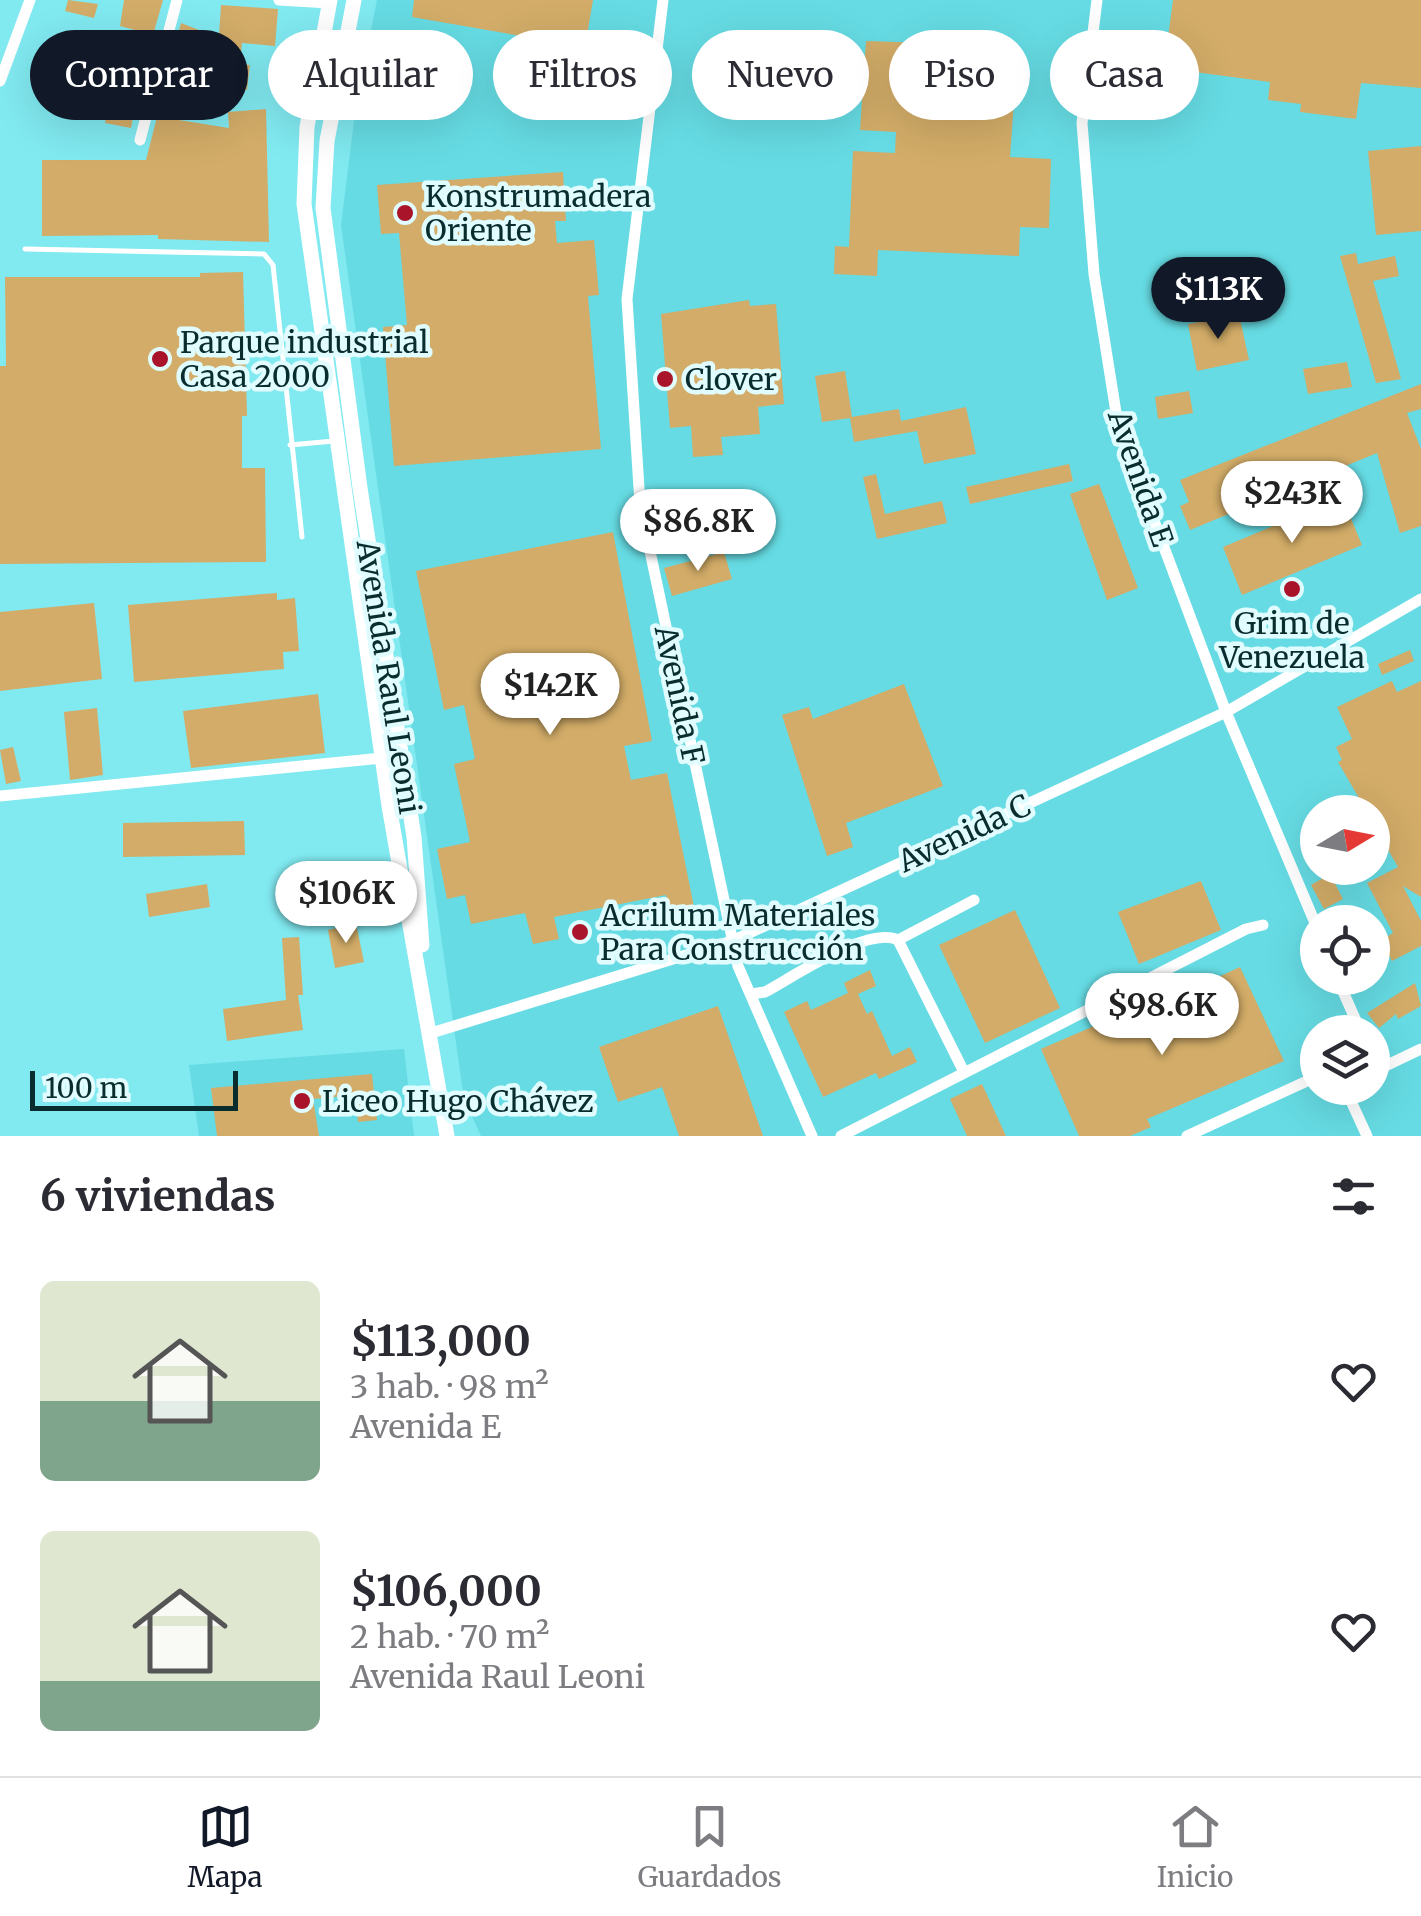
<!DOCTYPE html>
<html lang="es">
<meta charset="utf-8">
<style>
body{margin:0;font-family:Merriweather,serif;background:#f7f7f7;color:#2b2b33;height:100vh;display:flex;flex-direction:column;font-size:38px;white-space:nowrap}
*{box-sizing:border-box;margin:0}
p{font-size:32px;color:#7c7c81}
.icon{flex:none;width:55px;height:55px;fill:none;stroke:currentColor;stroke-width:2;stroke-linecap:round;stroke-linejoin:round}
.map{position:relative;height:1136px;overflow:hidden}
.drawer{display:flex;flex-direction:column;background:#fff;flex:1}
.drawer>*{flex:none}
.banner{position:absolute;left:30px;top:30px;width:1362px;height:90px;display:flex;gap:20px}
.needle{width:65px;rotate:80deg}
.tools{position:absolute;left:1300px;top:795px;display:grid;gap:20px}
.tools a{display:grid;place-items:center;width:90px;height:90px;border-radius:50%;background:#fff;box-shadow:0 10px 40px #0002;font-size:50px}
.scale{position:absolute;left:30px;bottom:25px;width:208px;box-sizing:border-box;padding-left:10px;border:5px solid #092c2e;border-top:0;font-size:28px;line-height:35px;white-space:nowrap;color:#092c2e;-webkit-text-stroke:8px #e0fcfe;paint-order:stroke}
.price{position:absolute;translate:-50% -85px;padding:0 22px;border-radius:35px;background:#fff;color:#222;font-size:32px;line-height:65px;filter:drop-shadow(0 2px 5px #0008)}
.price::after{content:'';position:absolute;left:50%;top:60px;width:30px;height:22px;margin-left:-15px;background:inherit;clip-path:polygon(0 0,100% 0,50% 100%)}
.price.active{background:#111827;color:#fff}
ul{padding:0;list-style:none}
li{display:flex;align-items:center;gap:30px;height:250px;padding:0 40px}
li span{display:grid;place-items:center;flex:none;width:280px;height:200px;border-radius:15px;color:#555}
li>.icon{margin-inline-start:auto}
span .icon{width:120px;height:120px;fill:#fffc;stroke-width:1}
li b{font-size:42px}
h2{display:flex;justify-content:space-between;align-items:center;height:120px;padding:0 40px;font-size:42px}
.tag{padding:0 35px;border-radius:45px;background:#fff;box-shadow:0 10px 40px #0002;font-size:35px;line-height:90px}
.tag.active{background:#111827;color:#fff}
.tab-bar{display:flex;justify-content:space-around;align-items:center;height:140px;border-top:2px solid #e1e1e2;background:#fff;font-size:28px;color:#7c7c81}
.tab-bar a{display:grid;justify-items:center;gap:5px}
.tab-bar .active{color:#111827}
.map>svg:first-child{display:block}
.built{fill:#66dbe3;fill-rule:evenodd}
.building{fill:#d2ac68}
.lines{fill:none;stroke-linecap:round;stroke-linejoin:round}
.lane{stroke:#fff;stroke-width:5}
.street{stroke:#fff;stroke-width:11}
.secondary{stroke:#fff;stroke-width:15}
.poi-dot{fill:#aa142b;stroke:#e0fcfe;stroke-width:4}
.labels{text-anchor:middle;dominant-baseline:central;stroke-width:9;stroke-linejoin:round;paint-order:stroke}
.poi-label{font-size:30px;fill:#092c2e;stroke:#e0fcfe;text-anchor:start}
.street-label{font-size:30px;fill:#092c2e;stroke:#e0fcfe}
</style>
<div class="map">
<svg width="1421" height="1136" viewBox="0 0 1421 1136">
<rect width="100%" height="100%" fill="#81e9f0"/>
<path class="built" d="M377,0h1044v1136h-940l-17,-37 -123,-874 15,-120zM1318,812h54v56h-54zM1318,922h54v56h-54zM1318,1032h54v56h-54z
M404,1049l10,87h-215l-10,-71z"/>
<path class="building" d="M68,0l30,4 -4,14 -29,-7z
M124,0h39l-10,35 -33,-9z
M414,0h179l-8,47 -173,-30z
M1173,0h248v88l-60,-5 -5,36 -56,-7 1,-8 -33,-4 2,-18 -106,-14z
M221,5l57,4 -3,37 -33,-3 -2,21 10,1 -3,25 -46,-6 -4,15 -13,-3 -5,24 50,8 -1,-16 38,-3 3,133 -111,-3v-4l-116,1v-76h104l35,-137 18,7 -11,30 29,6z
M52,39h95l-16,89 -26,-5 6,-36 -9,-2 3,-19h-35l-1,-14h-17z
M866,41l121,4 -1,12 31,2 -7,98 41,2 -2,69 -29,-1 -1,29 -141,-6 -1,26 -43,-2 1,-28 14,1 4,-96 42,2 1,-21 -36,-2z
M1421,146v85l-45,4 -8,-84z
M563,172l3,49h-11l2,22 37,-3 5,55 -11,1 13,153 -207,17 -11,-139 24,-2 -8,-92 -18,1 -4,-49z
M1356,253l2,11 37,-8 4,20 -26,5 28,98 -25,4 -36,-127z
M243,272l4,144h-5v52h23l1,94 -266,2v-198h6l-1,-89h195v-4z
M749,300l1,6 26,-2 8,100 -26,3 2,27 -39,3 2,18 -30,2 -2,-31 -21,2 -9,-114z
M1239,314l10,46 -52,11 -9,-47z
M1347,362l5,25 -44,7 -5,-25z
M845,371l7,46 47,-8 2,12 65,-14 10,47 -52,10 -7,-33 -63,11 -4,-24 -28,4 -7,-46z
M1421,384v25l-14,4 14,36v77l-21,7 -23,-80 -187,77 -10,-24 9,-4 -9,-22z
M1189,391l4,22 -35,6 -3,-22z
M1069,464l4,17 -103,23 -4,-17z
M876,474l9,40 57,-13 5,22 -70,16 -14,-62z
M1099,484l39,104 -31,12 -37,-106z
M1342,497l20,48 -120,50 -19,-48z
M613,532l39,209 -28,5 7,34 36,-7 29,144 -25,6 -5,-28 -112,22 5,22 -26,5 -8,-31 -54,11 -6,-29 -18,4 -10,-50 33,-7 -16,-78 21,-5 -11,-54 -20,5 -28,-139z
M724,552l8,27 -60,17 -8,-28z
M277,593v7l18,-2 4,53 -16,1 1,17 -150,13 -6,-77z
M94,603l8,76 -102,12v-79z
M1410,650l4,11 -32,14 -4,-11z
M1392,681l5,11 24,-11v216l-18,-11 18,35v25l-29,15 -11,-21 12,-7 -26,-50 31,-16 -26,-45v-10h-5l-29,-50 4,-2 -6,-13 16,-8 -15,-32z
M904,684l39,102 -97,37 7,24 -26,9 -45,-141 27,-8 4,12z
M318,694l7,59 -134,15 -8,-57z
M97,708l6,67 -33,5 -6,-68z
M13,747l8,34 -15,3 -6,-34z
M244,821l1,34 -122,2v-34z
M1330,874l13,25 -19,10 -13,-24z
M1201,881l20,49 -82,34 -21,-52z
M207,884l3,23 -61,10 -3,-23z
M1015,910l45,98 -75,35 -46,-98z
M356,924l8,38 -29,6 -7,-38z
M299,937l4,58h-5l5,35 -76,11 -4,-32 63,-9 -4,-62z
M1240,967l44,94 -137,58 4,8 -21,9h-51l-38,-87 97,-42 12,27 22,-10 -10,-21z
M870,970l6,16 -18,8 9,20 5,-3 20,45 18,-9 7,15 -38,17 -3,-6 -53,24 -39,-85 23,-11 4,9 37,-17 -4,-10z
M1415,983l6,23 -23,13 -2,-5 -17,14 -12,-15z
M718,1006l45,130h-84l-17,-49 -44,15 -19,-55z
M372,1074l5,46 -19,2 -3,-27 -42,4 6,37h-102l-6,-48z
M982,1084l24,52h-39l-17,-37z"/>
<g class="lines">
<path class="lane" d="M25,249l239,5 9,11 29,272
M290,445l44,-4"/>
<path class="street" d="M279,0l50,3
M663,0l-36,299 13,205 98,462 74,170
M1097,0l-15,123 12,151 24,151 108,287 92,218
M0,81l30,-81
M140,140l37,-140
M0,796l382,-38
M898,940l76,-40
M1337,978l24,54
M751,994l14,-2c28,-15 104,-67 133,-52l66,132
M428,1034l304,-93 494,-229 195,-113
M1372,1060l5,10 44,-21
M1345,1088l22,48
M841,1136l405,-207 17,-4
M1187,1136l131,-60"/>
<path class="secondary" d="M330,0l-23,127 -3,77 85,602 58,330
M354,0l-27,141 -4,67 37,280 54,349 8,108"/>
</g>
<g class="poi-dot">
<circle cx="405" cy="213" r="10"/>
<circle cx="160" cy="359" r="10"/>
<circle cx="665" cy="379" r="10"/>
<circle cx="1292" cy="589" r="10"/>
<circle cx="580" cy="932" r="10"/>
<circle cx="302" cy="1101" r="10"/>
</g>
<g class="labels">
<g class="poi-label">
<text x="425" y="196">Konstrumadera<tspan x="425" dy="34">Oriente</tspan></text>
<text x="180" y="342">Parque industrial<tspan x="180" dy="34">Casa 2000</tspan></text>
<text x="685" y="379">Clover</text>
<text x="1292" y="623" text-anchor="middle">Grim de<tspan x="1292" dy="34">Venezuela</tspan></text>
<text x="600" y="915">Acrilum Materiales<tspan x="600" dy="34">Para Construcción</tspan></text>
<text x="322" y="1101">Liceo Hugo Chávez</text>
</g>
<g class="street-label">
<text transform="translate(1141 478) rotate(71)">Avenida E</text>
<text transform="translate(389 677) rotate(81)">Avenida Raul Leoni</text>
<text transform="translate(680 695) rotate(78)">Avenida F</text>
<text transform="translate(964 833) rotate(-25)">Avenida C</text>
</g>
</g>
</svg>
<div class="tools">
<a><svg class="needle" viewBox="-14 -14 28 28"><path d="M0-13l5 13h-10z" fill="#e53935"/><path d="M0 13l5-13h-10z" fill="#7c7c81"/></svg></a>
<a><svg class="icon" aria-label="locate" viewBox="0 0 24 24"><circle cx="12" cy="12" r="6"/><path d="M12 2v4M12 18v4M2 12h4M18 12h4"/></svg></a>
<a><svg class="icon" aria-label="layers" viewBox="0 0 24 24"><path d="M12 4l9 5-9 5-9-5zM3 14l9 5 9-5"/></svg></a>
</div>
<div class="scale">100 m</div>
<b class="price active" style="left:1218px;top:342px">$113K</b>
<b class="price" style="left:1292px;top:546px">$243K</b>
<b class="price" style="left:698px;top:574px">$86.8K</b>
<b class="price" style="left:550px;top:738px">$142K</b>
<b class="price" style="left:346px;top:946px">$106K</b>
<b class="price" style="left:1162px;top:1058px">$98.6K</b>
<div class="banner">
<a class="tag active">Comprar</a>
<a class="tag">Alquilar</a>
<a class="tag">Filtros</a>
<a class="tag">Nuevo</a>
<a class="tag">Piso</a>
<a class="tag">Casa</a>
</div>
</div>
<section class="drawer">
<h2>6 viviendas<svg class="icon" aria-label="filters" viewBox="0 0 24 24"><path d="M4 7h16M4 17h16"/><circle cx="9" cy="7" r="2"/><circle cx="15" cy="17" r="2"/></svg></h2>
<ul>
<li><span style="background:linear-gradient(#dfe7d0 60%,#7fa58c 0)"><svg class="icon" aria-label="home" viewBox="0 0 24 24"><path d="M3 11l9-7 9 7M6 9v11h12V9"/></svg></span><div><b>$113,000</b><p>3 hab. · 98 m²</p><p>Avenida E</p></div><svg class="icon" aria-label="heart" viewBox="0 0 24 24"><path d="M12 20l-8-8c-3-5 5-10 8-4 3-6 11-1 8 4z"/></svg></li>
<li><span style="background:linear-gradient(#dfe7d0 75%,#7fa58c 0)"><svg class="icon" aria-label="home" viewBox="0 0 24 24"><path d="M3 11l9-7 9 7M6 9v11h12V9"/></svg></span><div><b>$106,000</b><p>2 hab. · 70 m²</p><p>Avenida Raul Leoni</p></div><svg class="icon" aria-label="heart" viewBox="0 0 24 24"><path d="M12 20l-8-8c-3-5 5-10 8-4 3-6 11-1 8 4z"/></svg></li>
</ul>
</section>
<nav class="tab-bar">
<a class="active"><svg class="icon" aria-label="map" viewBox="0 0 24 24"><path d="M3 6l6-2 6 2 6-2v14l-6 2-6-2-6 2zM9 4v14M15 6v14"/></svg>Mapa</a>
<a><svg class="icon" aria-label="saved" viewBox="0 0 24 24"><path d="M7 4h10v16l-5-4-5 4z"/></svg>Guardados</a>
<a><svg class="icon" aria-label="home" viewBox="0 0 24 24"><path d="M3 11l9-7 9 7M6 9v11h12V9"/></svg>Inicio</a>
</nav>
